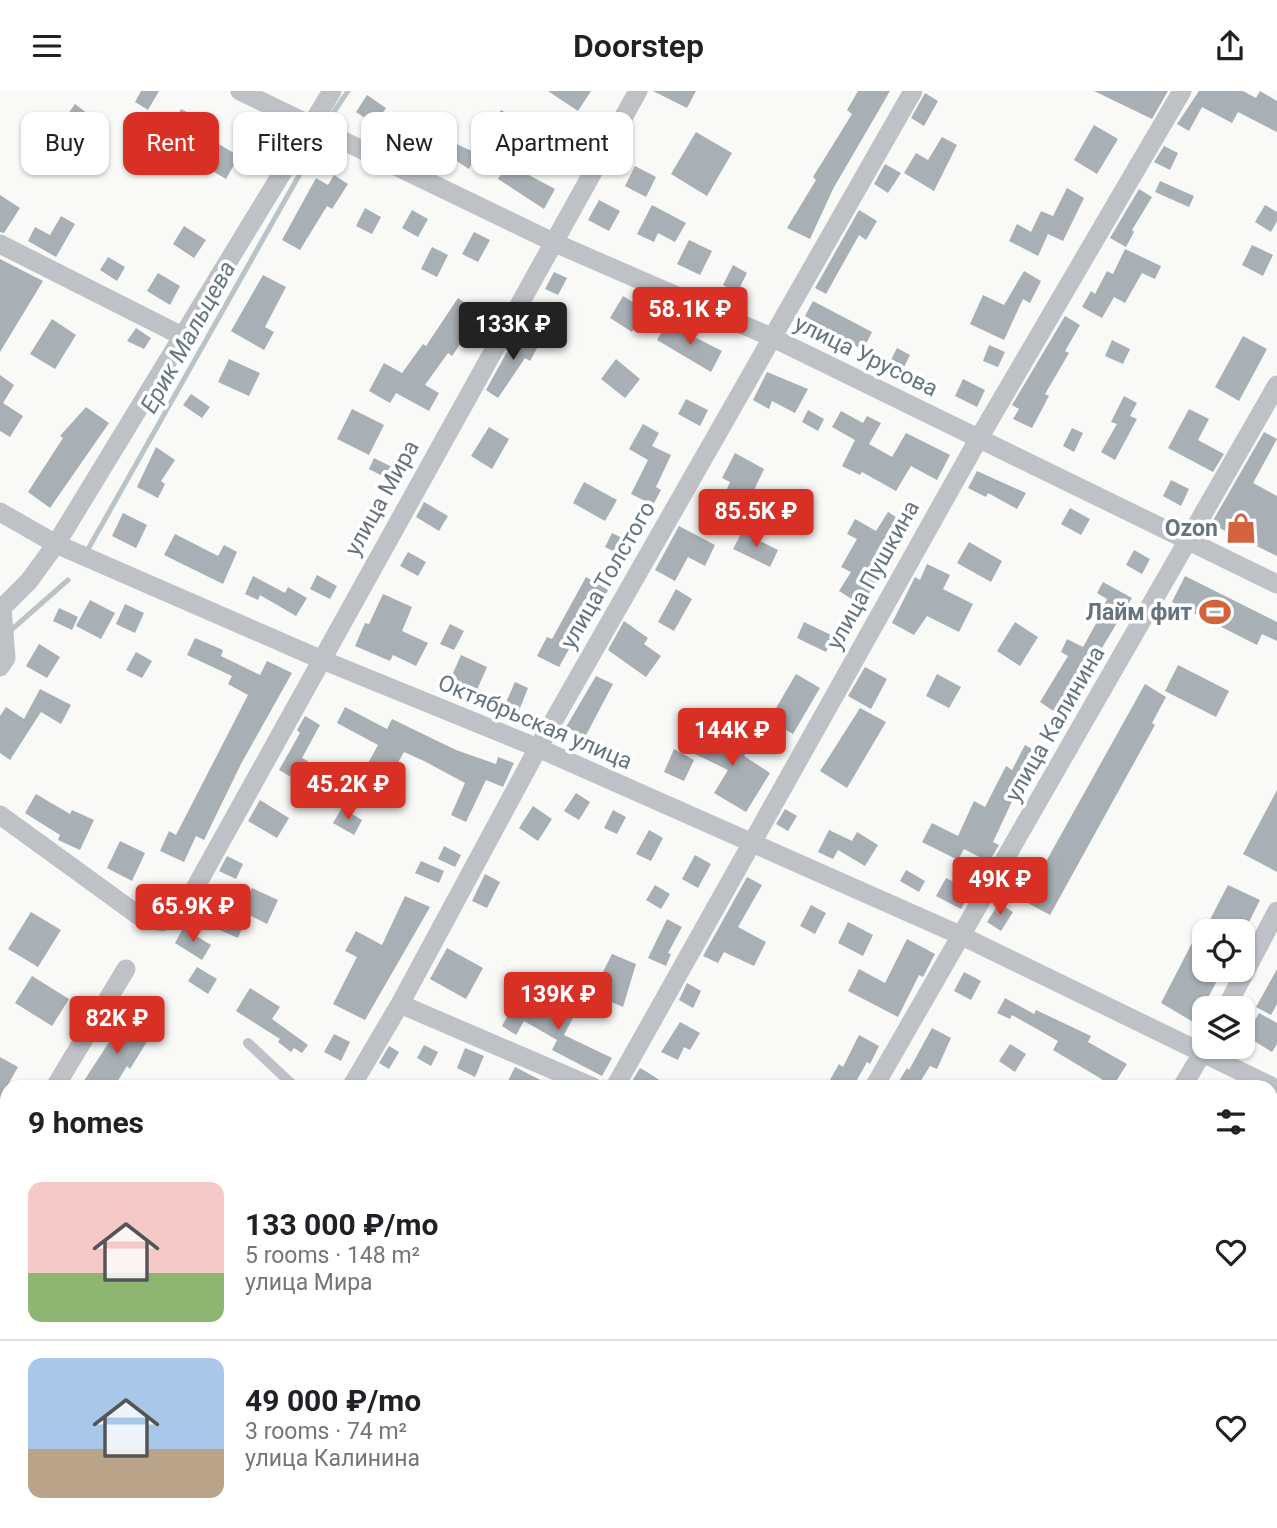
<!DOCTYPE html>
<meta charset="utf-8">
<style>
body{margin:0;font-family:Roboto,sans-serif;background:#f6f6f6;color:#202124;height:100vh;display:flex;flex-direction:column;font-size:26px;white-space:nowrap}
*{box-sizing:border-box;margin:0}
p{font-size:23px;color:#757577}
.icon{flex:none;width:38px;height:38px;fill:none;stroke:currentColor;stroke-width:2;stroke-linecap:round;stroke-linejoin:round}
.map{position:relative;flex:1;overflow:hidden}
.sheet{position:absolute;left:0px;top:989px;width:1278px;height:450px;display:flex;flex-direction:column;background:#fff;border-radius:21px 21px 0 0;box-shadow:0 2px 5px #0004}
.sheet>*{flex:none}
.hud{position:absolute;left:21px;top:21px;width:700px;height:63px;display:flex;gap:14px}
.tools{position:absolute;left:1192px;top:828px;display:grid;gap:14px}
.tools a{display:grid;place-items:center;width:63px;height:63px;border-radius:14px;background:#fff;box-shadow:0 2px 5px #0004;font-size:35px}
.price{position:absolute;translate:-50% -60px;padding:0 16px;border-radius:7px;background:#d93025;color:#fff;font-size:23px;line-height:46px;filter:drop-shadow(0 2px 4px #0008)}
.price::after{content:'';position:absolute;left:50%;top:42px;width:21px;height:16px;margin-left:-10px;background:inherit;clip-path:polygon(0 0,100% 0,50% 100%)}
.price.current{background:#222;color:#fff}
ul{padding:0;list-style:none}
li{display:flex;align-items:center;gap:21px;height:175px;padding:0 28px}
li+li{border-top:2px solid #e0e0e0}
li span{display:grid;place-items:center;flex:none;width:196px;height:140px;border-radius:14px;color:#555}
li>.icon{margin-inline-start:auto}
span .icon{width:84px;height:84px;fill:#fffc;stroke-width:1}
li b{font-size:30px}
h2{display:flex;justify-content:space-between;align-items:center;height:84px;padding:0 28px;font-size:30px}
.tag{padding:0 24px;border-radius:14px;background:#fff;box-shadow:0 2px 5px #0004;font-size:24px;line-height:63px}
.tag.current{background:#d93025;color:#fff}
header{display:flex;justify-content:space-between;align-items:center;height:91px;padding:0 28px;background:#fff;font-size:32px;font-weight:600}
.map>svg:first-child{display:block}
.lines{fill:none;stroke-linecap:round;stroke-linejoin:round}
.stream{stroke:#bac4c8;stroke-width:5}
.building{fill:#a9b0b5}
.lane{stroke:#bec2c6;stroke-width:10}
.street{stroke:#bec2c6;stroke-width:19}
.labels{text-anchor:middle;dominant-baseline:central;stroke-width:7;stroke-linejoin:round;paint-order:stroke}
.street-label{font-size:23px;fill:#66747f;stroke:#fff}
.poi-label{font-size:23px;font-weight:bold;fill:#66747f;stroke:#fff;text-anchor:end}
.water-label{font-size:24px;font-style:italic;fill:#67787f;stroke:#fff}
</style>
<header><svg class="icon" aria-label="menu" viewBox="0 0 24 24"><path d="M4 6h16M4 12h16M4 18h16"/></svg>Doorstep<svg class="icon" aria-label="share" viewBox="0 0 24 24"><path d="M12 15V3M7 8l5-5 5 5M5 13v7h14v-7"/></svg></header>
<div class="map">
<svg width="1277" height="1437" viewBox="0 0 1277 1437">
<rect width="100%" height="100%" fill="#f9f9f7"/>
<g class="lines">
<path class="stream" d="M327,31l21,-31
M87,460l232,-411
M10,540l58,-51"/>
</g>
<path class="building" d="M141,0h18l-11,19 -13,-8z
M548,0h43l-13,20z
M653,0h43l-9,17z
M858,0h32l-57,98 -23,50 -23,-11 29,-48 -3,-3 39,-63 -5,-4z
M1094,0h74l-16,28z
M1199,0h44l13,7 4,-7 17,10v31l-39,-20 -6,11 -30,-16 -13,24 -12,-7z
M925,2l13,8 -14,25 -13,-8z
M367,4l19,13 -11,17 -19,-13z
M75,13l29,22 -23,31 -29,-21z
M181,18l12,6 -8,15 -12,-6z
M501,19l23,13 -17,28 23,14 -5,8 30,16 -11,20 -46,-30 5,-8 -27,-16 -7,14 -41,-26 9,-16 16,9 -3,5 26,12z
M1094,34l24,14 -21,35 -23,-14z
M696,41l36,21 -25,43 -36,-22z
M569,44l18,11 -10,15 -18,-9z
M942,46l15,8 -23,46 -30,-18 12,-20 12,7z
M217,52l22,13 -13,23 -22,-13z
M250,52l15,9 -6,11 -16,-9z
M1164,55l14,7 -8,17 -16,-8z
M885,73l16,9 -13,20 -14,-9z
M635,75l21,11 -10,20 -21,-11z
M334,84l14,9 -16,25 -5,-3 -27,44 -18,-10 34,-62 12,7z
M1160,90l34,15 -5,11 -34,-15z
M1067,97l17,10 -21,43 -15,-7 -10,22 -29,-15 8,-17 14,8 10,-21 12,5z
M1139,98l13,8 -20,33 2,2 -8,15 -16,-9z
M0,104l20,13 -16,25 -4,-1z
M599,109l21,11 -11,20 -21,-11z
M652,114l34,18 -11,19 -17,-9 -4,9 -17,-8z
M1265,114l12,7v9l-6,11 -16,-10z
M365,117l16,9 -9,17 -16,-8z
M412,119l16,9 -10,18 -16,-9z
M859,119l18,11 -11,19 -7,-5 -33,59 -11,-6z
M61,125l14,8 -19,33 -28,-16 7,-14 15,8z
M184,135l22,14 -12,18 -21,-14z
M474,141l16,8 -12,22 -16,-8z
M689,149l23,11 -12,24 -23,-11z
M1252,154l21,10 -10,21 -21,-11z
M432,156l16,8 -11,22 -16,-8z
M1125,158l36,17 -6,13 -13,-6 -17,30 -11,-6 -12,21 -20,-11 9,-16 4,3 12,-23 6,3z
M108,166l17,10 -8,14 -17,-11z
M0,168l43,22 -43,71z
M733,174l14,8 -10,20 -14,-8z
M1024,180l17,10 -11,22 -7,-4 -19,41 -34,-16 13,-29 21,10z
M554,181l13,6 -9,17 -13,-6z
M158,182l22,13 -10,19 -23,-14z
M263,184l23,12 -21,40 9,5 -10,18 -33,-19z
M623,205l22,14 -13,22 -22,-14z
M458,207l23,16 -29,42 -4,-3 -23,32 14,8 -10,18 -33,-18 -6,10 -21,-12 15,-28 18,10 21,-29 3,2z
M813,210l59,31 -9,18 -58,-34z
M1065,225l15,9 -15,26 4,2 -24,41 4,2 -17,32 -19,-9 6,-10 -7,-4z
M52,228l24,16 -21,34 -25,-15z
M667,232l55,28 -11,21 -54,-32z
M136,237l15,10 -7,11 -17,-8z
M519,239l22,11 -11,20 -5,-3 -27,40 -12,-8z
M1243,245l24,13 -28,52 -24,-14z
M1112,249l18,9 -7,15 -18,-8z
M989,254l16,7 -7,15 -15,-6z
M897,257l13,7 -8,16 -13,-7z
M229,268l31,14 -11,23 -31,-14z
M616,268l24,20 -15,19 -24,-19z
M767,281l41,17 -13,24 -23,-12 -3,8 -16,-9z
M0,284l14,10 -11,18 20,13 -13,21 -10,-6z
M963,288l22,11 -8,17 -22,-11z
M191,303l19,13 -8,11 -19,-13z
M1124,305l13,7 -7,13 7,3 -22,41 -14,-8 16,-28 -6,-2z
M686,308l22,11 -8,16 -22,-12z
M86,316l23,16 -59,85 -22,-16 35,-54 -3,-2z
M352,318l32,16 -15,30 -32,-16z
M1189,318l20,10 -11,21 26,14 -11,18 -45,-24z
M808,319l16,9 -6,12 -16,-9z
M841,320l22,12 4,-7 14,7 -12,21 23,13 14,-24 44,22 -13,25 -26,-14 -15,25 -34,-19 -2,3 -18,-9 13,-26 -23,-13z
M643,333l16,9 -7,13 19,9 -15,32 5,3 -8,15 -22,-11 17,-34 -19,-11z
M489,336l20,12 -17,30 -21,-13z
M1072,337l11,5 -9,19 -11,-6z
M1264,341l13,7 -24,44 24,13v60l-66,-32z
M156,356l19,13 -14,21 4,3 -7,14 -21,-11z
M735,362l29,16 -26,55 -22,-10 14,-32 -8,-4z
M374,367l22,11 -6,11 -21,-11z
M977,380l49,22 -9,16 -29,-16 -2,4 -18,-9z
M1171,389l18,9 -8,17 -18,-10z
M584,391l33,18 -12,21 -32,-18z
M424,411l24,14 -9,15 -23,-14z
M1070,417l20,11 -9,16 -20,-11z
M888,421l16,10 -25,38 5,3 -21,43 -24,-15 12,-19 -10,-5 16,-28 -10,-5 8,-15 21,12z
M123,422l24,12 -11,23 -24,-12z
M679,435l36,19 -10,21 -17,-9 -13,24 -20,-11z
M742,441l36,18 -8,17 -37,-18z
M612,442l18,9 -7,14 -18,-9z
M175,443l43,22 6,-11 13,7 -14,32 -59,-29z
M969,451l33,19 -11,21 -34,-19z
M1134,459l16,9 -8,15 -16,-9z
M408,461l18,10 -8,14 -18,-10z
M927,473l23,11 -7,14 30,15 -14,28 -32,-16 -13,19 -22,-12 23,-46 5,3z
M317,484l20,11 -7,13 -20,-10z
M253,485l32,17 3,-6 19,11 -11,18 -36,-21 -2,5 -13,-6z
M1185,485l92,46v19l-15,-7 -5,11 -85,-43z
M586,486l22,13 -10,19 -5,-3 -34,61 -22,-11 10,-19 5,2z
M1103,491l29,16 -71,118 -21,-14 28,-46 -7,-4 6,-13 16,8 15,-27 9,-21 -10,-6z
M676,498l16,10 -18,32 -16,-9z
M383,503l29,13 -10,24 26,12 -12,23 -23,-11 -3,6 -35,-15 10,-23 4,1z
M90,509l25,13 -14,26 -25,-13z
M125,513l19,9 -9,20 -19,-9z
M59,517l19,9 -6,13 -19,-9z
M624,530l24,17 -4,6 17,12 -15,21 -38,-27z
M804,531l29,14 -7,16 -29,-14z
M1015,531l23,15 -18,29 -23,-15z
M450,533l14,7 -10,19 -14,-6z
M195,547l28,12 -2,6 39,19 7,-14 25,12 -51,91 -37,76 -8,-4 -12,26 -24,-11 9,-20 7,4 72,-140 -20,-11 4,-8 -45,-21z
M39,553l21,13 -13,21 -21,-12z
M136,561l16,9 -10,17 -16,-8z
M461,564l26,12 -11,25 -26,-12z
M1178,574l51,26 -13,26 -51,-26z
M865,576l22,12 -16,30 -23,-13z
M796,583l24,14 -27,46 -24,-14z
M937,583l24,13 -12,21 -23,-12z
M596,585l17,8 -28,53 -19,-10z
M515,591l13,6 -10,25 -14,-6z
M1145,593l21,13 -14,26 3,2 -105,190 -26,-14z
M40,598l31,16 -10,19 -20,-12 -31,48 -10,-7v-37l6,-9 18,12z
M345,616l42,22 5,-10 64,31 40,14 2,-7 16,6 -11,24 -17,-7 -20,42 -15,-7 14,-32 -41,-22 -20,-9 -19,34 -23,-12 16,-29 -41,-22z
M860,617l26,14 -39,66 -27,-17z
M305,625l15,9 -18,33 6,3 -12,19 -17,-10 21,-37 -3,-3z
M711,631l18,10 -4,9 21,11 -2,4 26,17 -24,39 -32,-19 14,-23 -33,-16z
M1025,654l16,9 -27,43 -21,45 6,3 -10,17 -25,-13 -6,11 -36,-18 10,-19 26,13 16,-35 11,6 21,-41 6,4z
M674,658l20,11 -10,21 -20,-9z
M1277,699v82l-34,-18z
M576,702l14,9 -11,18 -15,-9z
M36,703l34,20 2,-4 22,10 -14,30 -22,-10 2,-5 -35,-22z
M260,709l29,18 -12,20 -29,-17z
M533,715l19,13 -14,22 -19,-13z
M342,717l20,12 -8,15 -21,-12z
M785,718l12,7 -9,15 -12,-7z
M613,719l13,7 -9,17 -13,-6z
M649,739l14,8 -12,23 -15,-7z
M829,739l23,11 5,-9 21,13 -13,21 -27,-16 -5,9 -15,-7z
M120,750l25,12 -13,28 -25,-13z
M444,755l17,9 -6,12 -17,-8z
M695,764l16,9 -13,24 -16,-9z
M227,765l16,8 -7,15 -17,-8z
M421,770l23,10 -5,12 -24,-10z
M906,779l19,11 -6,11 -19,-11z
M485,783l15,8 -13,26 -15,-7z
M747,786l15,8 -24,42 28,15 -12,24 -30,-14 -6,11 -15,-7z
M946,787l25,13 -10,18 -25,-13z
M655,794l15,9 -9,15 -15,-9z
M1228,794l32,15 -18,36v-6l-38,1z
M252,797l26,12 -11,24 -26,-13z
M405,805l25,11 -65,113 -32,-16 24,-47 -12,-6 11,-20 26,14z
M999,812l14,9 -12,19 -14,-9z
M811,814l15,8 -11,21 -15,-8z
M223,820l22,10 -7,17 -23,-10z
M31,821l30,18 -23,37 -30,-18z
M667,828l15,8 -14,26 3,1 -5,12 -18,-8z
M848,831l25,13 -10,21 -25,-13z
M183,837l28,17 -9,15 -27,-17z
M907,848l28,15 -12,23 -4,-2 -21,42 -50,-26 11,-22 26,14z
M1192,852l12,6v20h19l-28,54 -34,-20z
M447,857l36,20 -17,31 -36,-20z
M612,863l24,10 -13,43 -31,-13z
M197,876l20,12 -9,15 -20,-13z
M1277,878v35l-6,11 -15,-8z
M964,881l17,9 -10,19 -17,-9z
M32,885l37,23 -17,27 -37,-23z
M687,892l14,8 -8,17 -14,-8z
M250,897l30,19 -8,12 36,26 -6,8 -8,-5 -3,4 -13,-10 2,-3 -44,-28z
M561,905l18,10 -15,29 48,23 -10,18 -50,-26 5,-10 -33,-19 -8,14 -14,-9 15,-28 33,18z
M1005,907l29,16 2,-4 55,26 -3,6 39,22 -14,22 -60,-36 5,-9 -46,-26 -2,4 -13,-6z
M1259,922l18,10v21l-5,8 -26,-16z
M124,928l27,16 -21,34 -3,-3 -13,21h-34z
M680,931l20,11 -10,17 -6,-3 -6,13 -17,-8z
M932,937l19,10 -14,31 -7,-3 -13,21h-7l-11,-6 8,-13 2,2z
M334,943l16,8 -9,19 -17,-9z
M859,944l20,11 -9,18 -3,-2 -14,25h-27l13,-23 4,3z
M1010,953l16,10 -11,18 -16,-11z
M424,954l14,7 -7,14 -14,-8z
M389,955l10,6 -10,17 -10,-6z
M465,957l19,8 -9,21 -18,-9z
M0,966l18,10 -18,32z
M515,976l39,20h-49z
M640,977l7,4 23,15h-30l-8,-6z"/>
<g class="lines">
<path class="lane" d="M248,952l47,44
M254,1437l4,-5"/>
<path class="street" d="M240,0l315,152 216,94 506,247
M0,153l184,93
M0,421l56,32 264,115 218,89 424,188 315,153
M0,519l29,-29 27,-37 276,-453
M0,576l6,-9 -4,-50
M0,724l142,103 20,4 22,-14 454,-817
M400,913l193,83
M1226,917l51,-97
M55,996l71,-118
M351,996l49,-83 138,-256 375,-657
M615,996l364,-649 203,-347
M874,996l403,-702
M1182,996l24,-40
M0,1090l7,-13
M0,1194l7,4
M1270,1328l7,-11
M0,1426l12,11
M190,1432l7,5
M574,1432l10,5
M1094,1432l6,5
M635,1437l4,-5
M806,1437l3,-5
M1204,1437l4,-5"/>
</g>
<defs>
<symbol id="shop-bare" viewBox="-9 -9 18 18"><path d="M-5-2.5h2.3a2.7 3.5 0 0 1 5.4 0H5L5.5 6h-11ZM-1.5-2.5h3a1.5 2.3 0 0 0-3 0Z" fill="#d2633d" stroke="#fff" stroke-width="2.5" paint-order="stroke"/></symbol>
<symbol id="stadium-bare" viewBox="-9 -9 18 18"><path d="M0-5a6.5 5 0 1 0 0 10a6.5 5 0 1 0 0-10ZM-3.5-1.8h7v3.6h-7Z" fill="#d2633d" stroke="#fff" stroke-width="2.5" paint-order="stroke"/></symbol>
</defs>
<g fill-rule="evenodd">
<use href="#shop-bare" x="1219" y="415" width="44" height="44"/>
<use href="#stadium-bare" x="1193" y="499" width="44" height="44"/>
</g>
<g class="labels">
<g class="street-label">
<text transform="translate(866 265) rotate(26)">улица Урусова</text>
<text transform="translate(382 407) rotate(-61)">улица Мира</text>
<text transform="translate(608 484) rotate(-60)">улица Толстого</text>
<text transform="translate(873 484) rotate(-61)">улица Пушкина</text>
<text transform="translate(535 631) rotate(23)">Октябрьская улица</text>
<text transform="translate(1055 633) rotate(-60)">улица Калинина</text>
</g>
<g class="poi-label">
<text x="1218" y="437">Ozon</text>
<text x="1192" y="521">Лайм фит</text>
</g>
<g class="water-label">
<text transform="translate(188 246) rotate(-61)">Ерик Мальцева</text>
</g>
</g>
</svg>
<div class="tools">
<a><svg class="icon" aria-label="locate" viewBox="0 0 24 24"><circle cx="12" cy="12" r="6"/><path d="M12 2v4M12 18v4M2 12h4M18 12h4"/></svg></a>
<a><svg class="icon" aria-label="layers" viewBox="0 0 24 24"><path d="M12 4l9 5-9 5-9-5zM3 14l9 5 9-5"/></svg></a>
</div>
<b class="price" style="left:690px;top:256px">58.1K ₽</b>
<b class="price current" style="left:513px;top:271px">133K ₽</b>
<b class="price" style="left:756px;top:458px">85.5K ₽</b>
<b class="price" style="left:732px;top:677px">144K ₽</b>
<b class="price" style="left:348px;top:731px">45.2K ₽</b>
<b class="price" style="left:1000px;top:826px">49K ₽</b>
<b class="price" style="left:193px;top:853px">65.9K ₽</b>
<b class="price" style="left:558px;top:941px">139K ₽</b>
<b class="price" style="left:117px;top:965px">82K ₽</b>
<div class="hud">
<a class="tag">Buy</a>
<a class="tag current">Rent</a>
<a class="tag">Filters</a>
<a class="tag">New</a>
<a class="tag">Apartment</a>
</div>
<section class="sheet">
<h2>9 homes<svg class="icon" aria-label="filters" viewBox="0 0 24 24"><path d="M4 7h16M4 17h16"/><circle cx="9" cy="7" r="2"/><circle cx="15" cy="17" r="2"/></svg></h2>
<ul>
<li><span style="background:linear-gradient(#f6c9c9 65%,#8fb573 0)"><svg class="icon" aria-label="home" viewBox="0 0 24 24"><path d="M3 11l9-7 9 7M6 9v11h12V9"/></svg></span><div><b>133 000 ₽/mo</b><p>5 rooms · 148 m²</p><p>улица Мира</p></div><svg class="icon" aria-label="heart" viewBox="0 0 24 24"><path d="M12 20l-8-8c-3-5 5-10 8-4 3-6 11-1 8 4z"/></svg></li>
<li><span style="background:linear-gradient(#a9c7e8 65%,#b9a48a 0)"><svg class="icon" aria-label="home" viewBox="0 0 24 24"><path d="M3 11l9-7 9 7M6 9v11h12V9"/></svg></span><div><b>49 000 ₽/mo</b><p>3 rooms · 74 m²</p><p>улица Калинина</p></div><svg class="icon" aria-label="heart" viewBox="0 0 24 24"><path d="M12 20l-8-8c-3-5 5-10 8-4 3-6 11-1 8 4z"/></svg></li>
</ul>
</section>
</div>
